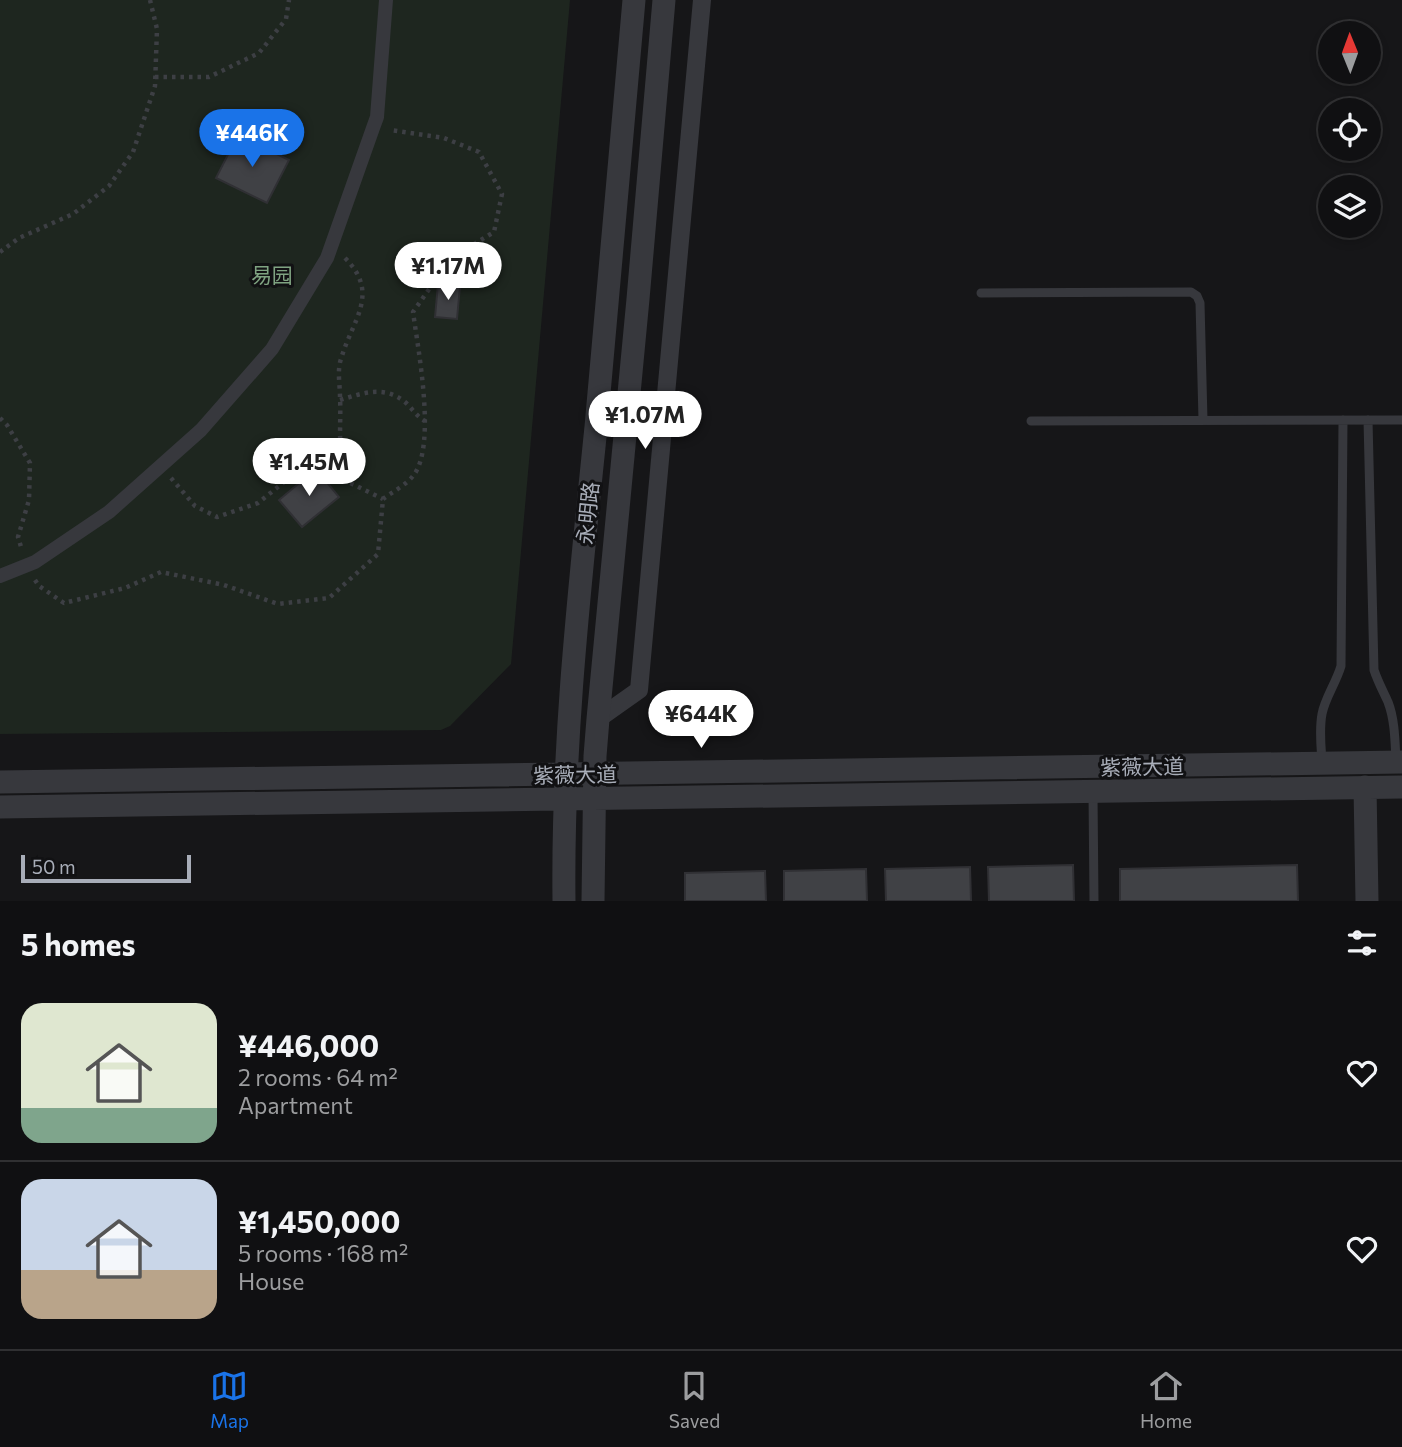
<!DOCTYPE html>
<meta charset="utf-8">
<style>
body{margin:0;font-family:Commissioner,"Noto Sans SC",sans-serif;background:#19191b;color:#f1f3f6;height:100vh;display:flex;flex-direction:column;font-size:26px;white-space:nowrap}
*{box-sizing:border-box;margin:0}
p{font-size:23px;color:#9c9d9f}
.icon{flex:none;width:38px;height:38px;fill:none;stroke:currentColor;stroke-width:2;stroke-linecap:round;stroke-linejoin:round}
.map{position:relative;height:901px;overflow:hidden}
.panel{display:flex;flex-direction:column;background:#101012;flex:1}
.panel>*{flex:none}
.needle{width:46px;rotate:359deg}
.tools{position:absolute;left:1318px;top:21px;display:grid;gap:14px}
.tools a{display:grid;place-items:center;width:63px;height:63px;border-radius:50%;background:#101012;box-shadow:0 4px 10px #0003,0 0 0 2px #303032;font-size:35px}
.scale{position:absolute;left:21px;bottom:18px;width:170px;box-sizing:border-box;padding-left:7px;border:4px solid #a8adb8;border-top:0;font-size:19px;line-height:24px;white-space:nowrap;color:#a8adb8;-webkit-text-stroke:5px #111113;paint-order:stroke}
.price{position:absolute;translate:-50% -60px;padding:0 16px;border-radius:24px;background:#fff;color:#222;font-size:23px;line-height:46px;filter:drop-shadow(0 2px 4px #0008)}
.price::after{content:'';position:absolute;left:50%;top:42px;width:21px;height:16px;margin-left:-10px;background:inherit;clip-path:polygon(0 0,100% 0,50% 100%)}
.price.selected{background:#1a73e8;color:#fff}
ul{padding:0;list-style:none}
li{display:flex;align-items:center;gap:21px;height:175px;padding:0 21px}
li+li{border-top:2px solid #303032}
li span{display:grid;place-items:center;flex:none;width:196px;height:140px;border-radius:21px;color:#555}
li>.icon{margin-inline-start:auto}
span .icon{width:84px;height:84px;fill:#fffc;stroke-width:1}
li b{font-size:30px}
h2{display:flex;justify-content:space-between;align-items:center;height:84px;padding:0 21px;font-size:30px}
.menu{display:flex;justify-content:space-around;align-items:center;height:98px;border-top:2px solid #303032;background:#101012;font-size:19px;color:#9c9d9f}
.menu a{display:grid;justify-items:center;gap:4px}
.menu .selected{color:#1a73e8}
.map>svg:first-child{display:block}
.green{fill:#1e261f}
.building{fill:#404145;stroke:#303034;stroke-width:2}
.lines{fill:none;stroke-linecap:round;stroke-linejoin:round}
.path{stroke:#3d3f44;stroke-width:4.5;stroke-dasharray:3.5 5;stroke-linecap:butt}
.service{stroke:#37383d;stroke-width:9}
.pedestrian{stroke:#37383d;stroke-width:14}
.minor{stroke:#37383d;stroke-width:18}
.tertiary{stroke:#37383d;stroke-width:23}
.labels{text-anchor:middle;dominant-baseline:central;stroke-width:6;stroke-linejoin:round;paint-order:stroke}
.park-label{font-size:21px;fill:#7fa381;stroke:#111113}
.street-label{font-size:21px;fill:#a8adb8;stroke:#111113}
</style>
<div class="map">
<svg width="1402" height="901" viewBox="0 0 1402 901">
<rect width="100%" height="100%" fill="#161618"/>
<path class="green" d="M0,0h570l-59,664 -61,62 -9,4 -441,4z"/>
<path class="building" d="M238,135l51,25 -22,43 -51,-25z
M438,284l22,2 -3,33 -22,-2z
M316,469l23,28 -37,30 -23,-27z
M1073,865l1,36h-85l-1,-34z
M1297,865l1,36h-178v-32z
M970,867l1,34h-85l-1,-32z
M866,869l1,32h-83v-30z
M765,871l1,30h-81v-28z"/>
<g class="lines">
<path class="path" d="M155,77h54l50,-24 27,-34 3,-19
M0,252l19,-14 54,-24 36,-28 24,-34 22,-66 2,-57 -7,-29
M345,258c36,36 7,62 -4,101 -4,11 -1,26 -1,38 1,19 -1,36 1,55l-10,14 13,14 39,19
M340,400c23,-7 44,-15 65,2 7,6 11,14 20,19
M0,418l7,7 23,38 -1,37 -11,37 4,13
M171,478l24,28 22,11 41,-14 56,-45 17,8
M35,580l4,6 25,17 61,-15 36,-16 63,13 54,19 51,-6 49,-44 5,-55c9,-7 23,-14 30,-23 24,-29 5,-127 0,-164l38,-54 43,-26 8,-38 -23,-42 -35,-14 -53,-8"/>
<path class="service" d="M981,293l210,-1 6,4 3,7 3,117
M1368,420l6,250c4,12 9,21 14,32 7,18 7,40 8,59
M1031,421l371,-1
M1322,761c-1,-15 -3,-31 0,-47 3,-16 14,-31 19,-48l2,-246
M1093,793l1,108"/>
<path class="pedestrian" d="M0,576l35,-14 74,-50 92,-82 71,-81 55,-91 46,-130 4,-11 9,-117"/>
<path class="minor" d="M598,719l41,-29 63,-690"/>
<path class="tertiary" d="M0,782l1402,-20
M1365,787l2,114
M0,807l1402,-20
M564,901c-2,-159 16,-316 32,-474 14,-143 26,-285 38,-427
M593,901l2,-145 3,-37 40,-420 26,-299"/>
</g>
<g class="labels">
<g class="park-label">
<text x="272" y="274">易园</text>
</g>
<g class="street-label">
<text transform="translate(587 513) rotate(-84)">永明路</text>
<text transform="translate(1142 766) rotate(-1)">紫薇大道</text>
<text transform="translate(575 774) rotate(-1)">紫薇大道</text>
</g>
</g>
</svg>
<div class="tools">
<a><svg class="needle" viewBox="-14 -14 28 28"><path d="M0-13l5 13h-10z" fill="#e53935"/><path d="M0 13l5-13h-10z" fill="#9c9d9f"/></svg></a>
<a><svg class="icon" aria-label="locate" viewBox="0 0 24 24"><circle cx="12" cy="12" r="6"/><path d="M12 2v4M12 18v4M2 12h4M18 12h4"/></svg></a>
<a><svg class="icon" aria-label="layers" viewBox="0 0 24 24"><path d="M12 4l9 5-9 5-9-5zM3 14l9 5 9-5"/></svg></a>
</div>
<div class="scale">50 m</div>
<b class="price selected" style="left:252px;top:169px">¥446K</b>
<b class="price" style="left:448px;top:302px">¥1.17M</b>
<b class="price" style="left:645px;top:451px">¥1.07M</b>
<b class="price" style="left:309px;top:498px">¥1.45M</b>
<b class="price" style="left:701px;top:750px">¥644K</b>
</div>
<section class="panel">
<h2>5 homes<svg class="icon" aria-label="filters" viewBox="0 0 24 24"><path d="M4 7h16M4 17h16"/><circle cx="9" cy="7" r="2"/><circle cx="15" cy="17" r="2"/></svg></h2>
<ul>
<li><span style="background:linear-gradient(#dfe7d0 75%,#7fa58c 0)"><svg class="icon" aria-label="home" viewBox="0 0 24 24"><path d="M3 11l9-7 9 7M6 9v11h12V9"/></svg></span><div><b>¥446,000</b><p>2 rooms · 64 m²</p><p>Apartment</p></div><svg class="icon" aria-label="heart" viewBox="0 0 24 24"><path d="M12 20l-8-8c-3-5 5-10 8-4 3-6 11-1 8 4z"/></svg></li>
<li><span style="background:linear-gradient(#c9d6e8 65%,#b9a48a 0)"><svg class="icon" aria-label="home" viewBox="0 0 24 24"><path d="M3 11l9-7 9 7M6 9v11h12V9"/></svg></span><div><b>¥1,450,000</b><p>5 rooms · 168 m²</p><p>House</p></div><svg class="icon" aria-label="heart" viewBox="0 0 24 24"><path d="M12 20l-8-8c-3-5 5-10 8-4 3-6 11-1 8 4z"/></svg></li>
</ul>
</section>
<nav class="menu">
<a class="selected"><svg class="icon" aria-label="map" viewBox="0 0 24 24"><path d="M3 6l6-2 6 2 6-2v14l-6 2-6-2-6 2zM9 4v14M15 6v14"/></svg>Map</a>
<a><svg class="icon" aria-label="saved" viewBox="0 0 24 24"><path d="M7 4h10v16l-5-4-5 4z"/></svg>Saved</a>
<a><svg class="icon" aria-label="home" viewBox="0 0 24 24"><path d="M3 11l9-7 9 7M6 9v11h12V9"/></svg>Home</a>
</nav>
